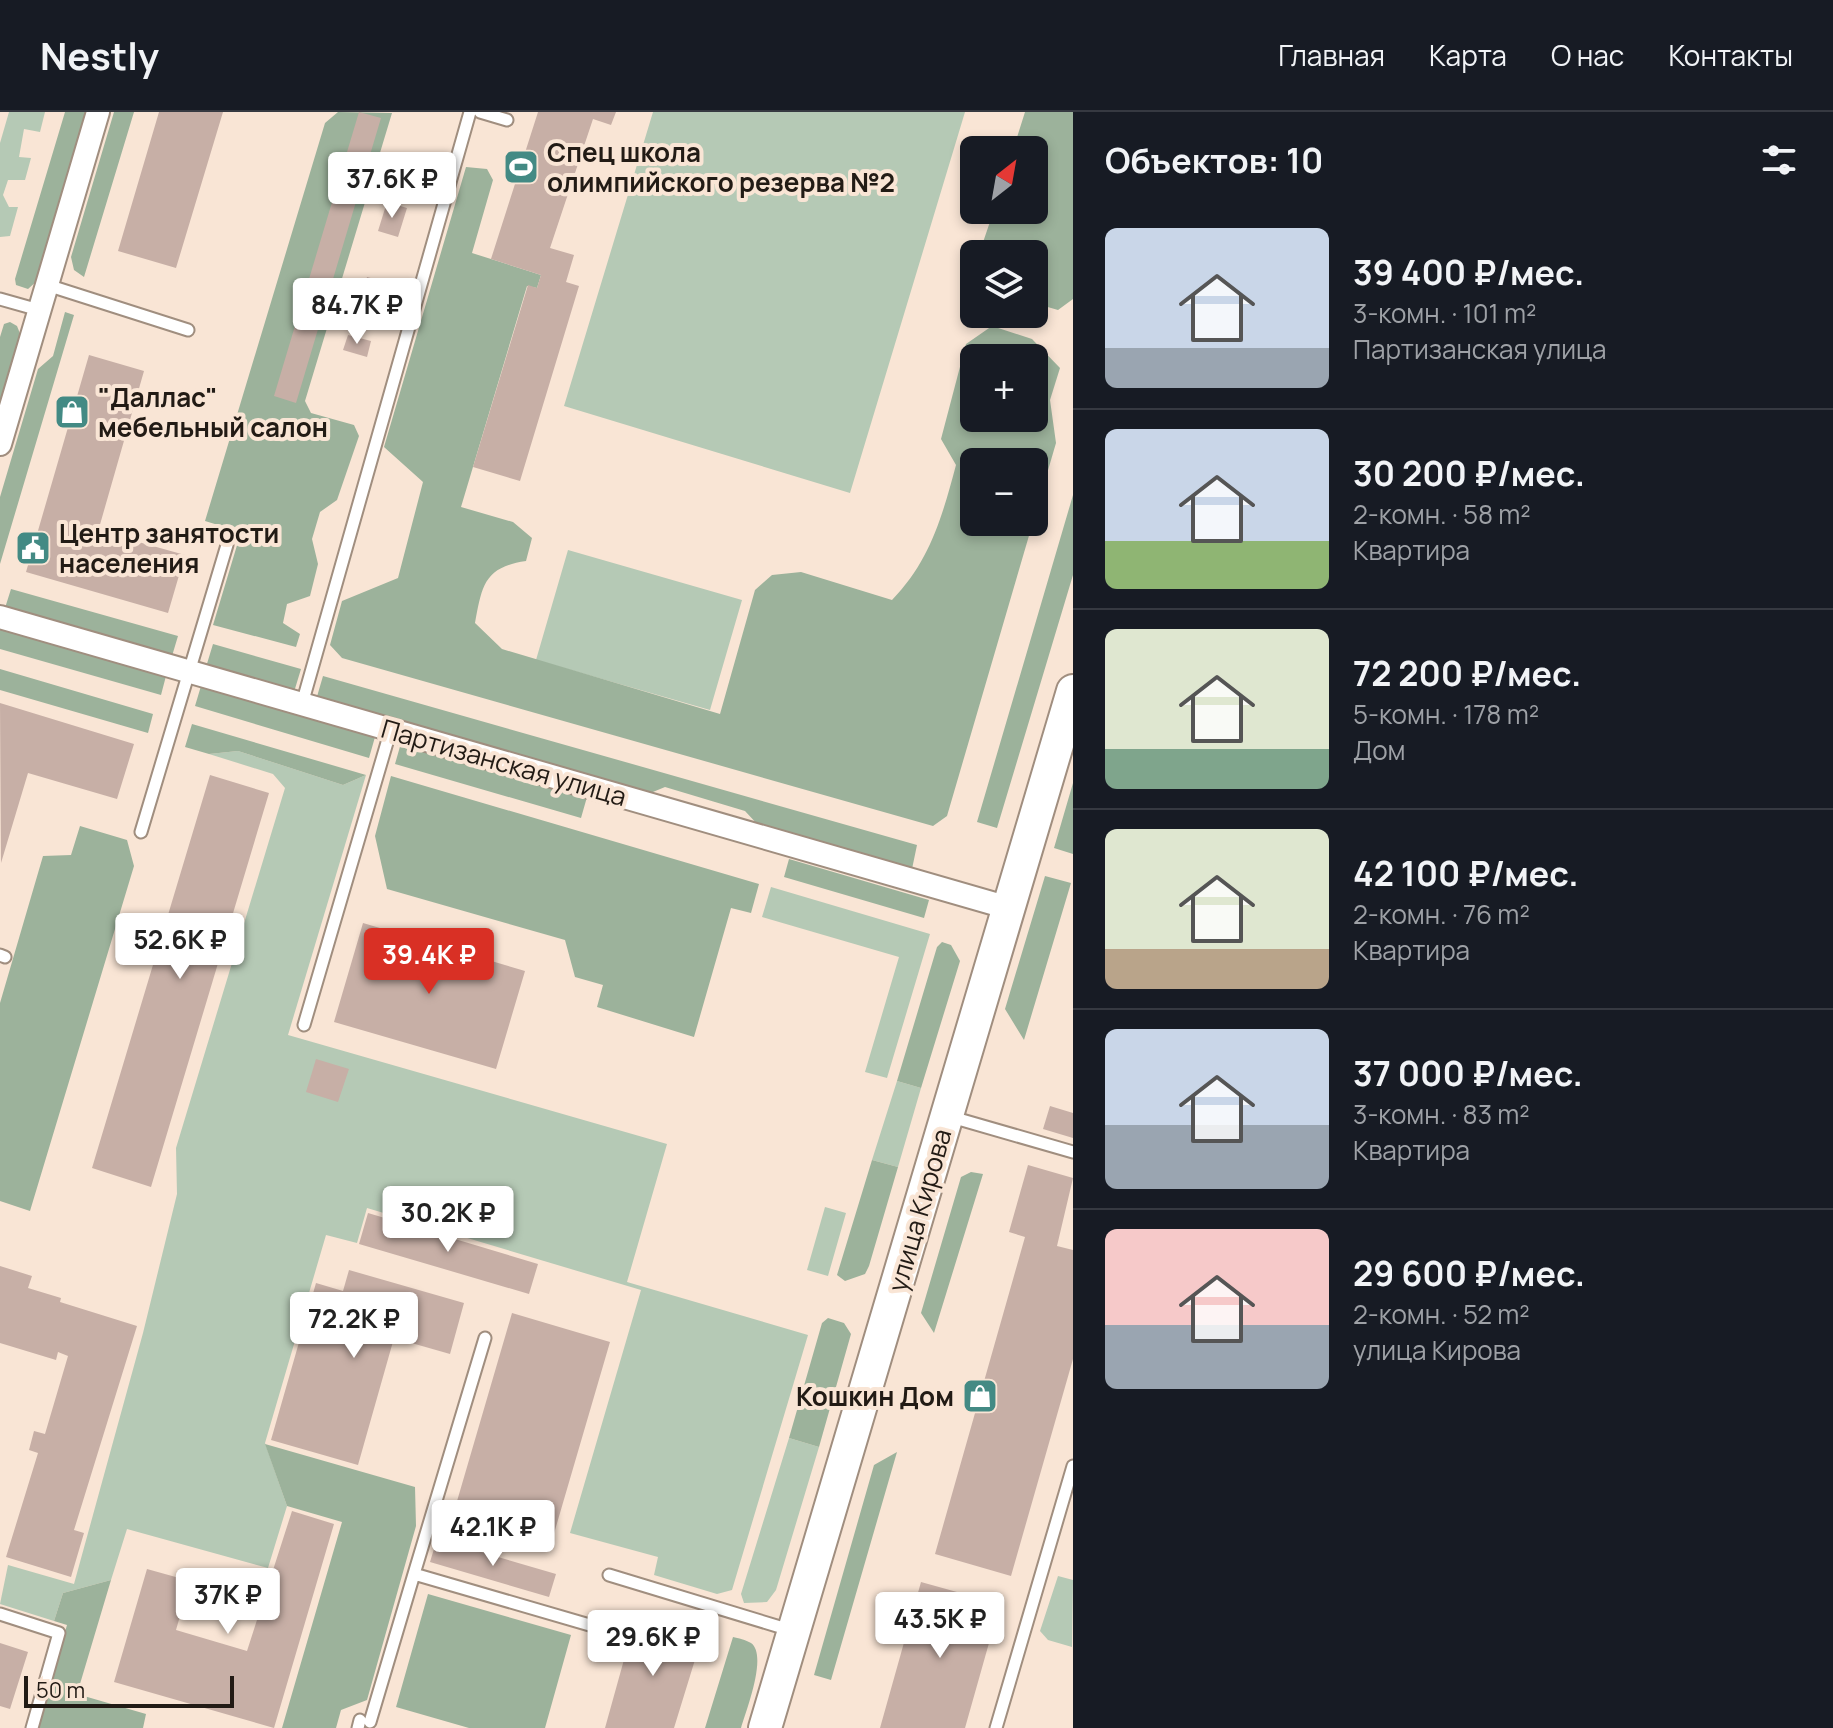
<!DOCTYPE html>
<html lang="ru">
<meta charset="utf-8">
<style>
body{margin:0;font-family:Manrope,sans-serif;background:#20242c;color:#f1f3f6;height:100vh;display:flex;flex-direction:column;font-size:30px;white-space:nowrap}
*{box-sizing:border-box;margin:0}
p{font-size:26px;color:#9ea1a6}
.icon{flex:none;width:44px;height:44px;fill:none;stroke:currentColor;stroke-width:2;stroke-linecap:round;stroke-linejoin:round}
.map{position:relative;flex:1;overflow:hidden}
.side{display:flex;flex-direction:column;background:#171b24;width:760px}
.side>*{flex:none}
.needle{width:52px;rotate:31deg}
.tools{position:absolute;left:960px;top:24px;display:grid;gap:16px}
.tools a{display:grid;place-items:center;width:88px;height:88px;border-radius:12px;background:#171b24;box-shadow:0 4px 12px #0003;font-size:40px}
.scale{position:absolute;left:24px;bottom:20px;width:210px;box-sizing:border-box;padding-left:8px;border:4px solid #221b15;border-top:0;font-size:22px;line-height:28px;white-space:nowrap;color:#221b15;-webkit-text-stroke:6px #f9e5d5;paint-order:stroke}
.price{position:absolute;translate:-50% -68px;padding:0 18px;border-radius:8px;background:#fff;color:#222;font-size:26px;line-height:52px;filter:drop-shadow(0 2px 4px #0008)}
.price::after{content:'';position:absolute;left:50%;top:48px;width:24px;height:18px;margin-left:-12px;background:inherit;clip-path:polygon(0 0,100% 0,50% 100%)}
.price.current{background:#d93025;color:#fff}
ul{padding:0;list-style:none}
li{display:flex;align-items:center;gap:24px;height:200px;padding:0 32px}
li+li{border-top:2px solid #363941}
li span{display:grid;place-items:center;flex:none;width:224px;height:160px;border-radius:12px;color:#555}
li>.icon{margin-inline-start:auto}
span .icon{width:96px;height:96px;fill:#fffc;stroke-width:1}
li b{font-size:34px}
h2{display:flex;justify-content:space-between;align-items:center;height:96px;padding:0 32px;font-size:34px}
header{display:flex;align-items:center;gap:48px;box-sizing:border-box;height:112px;padding:0 40px;background:#171b24;border-bottom:2px solid #363941}
header strong{font-size:38px}
nav{display:flex;gap:44px;margin-inline-start:auto;font-size:28px}
main{display:flex;flex:1;min-height:0}
.map>svg:first-child{display:block}
.green{fill:#b5c9b5}
.forest{fill:#9cb29b;fill-rule:evenodd}
.building{fill:#c7afa6}
.lines{fill:none;stroke-linecap:round;stroke-linejoin:round}
.lane-casing{stroke:#a08e7f;stroke-width:15}
.street-casing{stroke:#a08e7f;stroke-width:26}
.secondary-casing{stroke:#a08e7f;stroke-width:36}
.lane{stroke:#fff;stroke-width:11}
.street{stroke:#fff;stroke-width:22}
.secondary{stroke:#fff;stroke-width:32}
.labels{text-anchor:middle;dominant-baseline:central;stroke-width:8;stroke-linejoin:round;paint-order:stroke}
.poi-label{font-size:26px;font-weight:bold;fill:#221b15;stroke:#f9e5d5;text-anchor:start}
.street-label{font-size:26px;fill:#221b15;stroke:#f9e5d5}
</style>
<header>
<strong>Nestly</strong>
<nav><a>Главная</a><a>Карта</a><a>О нас</a><a>Контакты</a></nav>
</header>
<main>
<div class="map">
<svg width="1073" height="1616" viewBox="0 0 1073 1616">
<rect width="100%" height="100%" fill="#f9e5d5"/>
<path class="green" d="M9,0h36l-5,20 -16,-3 -5,28 12,1 -6,22h-17l-5,15 6,12h9l-8,29 -10,1v-94z
M653,0h312l-115,381 -286,-87z
M568,438l174,50 -32,110 -174,-50z
M238,639l105,34 23,-10 -78,260 379,109 -40,138 181,53 -76,255 -15,4 -63,-19 4,-18 -88,-24 71,-243 -274,-82 -10,35 -31,-8 -61,208 22,63 -19,62 -141,-39 -16,51 -48,13 -9,28 -54,-17 8,-39 66,19 69,-251 34,-139 -1,-46 109,-360 -12,-14 -64,-20z
M771,775l159,47 -43,144 -22,-6 34,-115 -137,-40z
M897,969l24,7 -23,79 -26,-7z
M825,1095l21,6 -18,63 -21,-6z
M789,1326l30,9 -43,143 -9,12 -23,1 -3,-9z
M1058,1464l15,4 -1,67 -24,-7 -8,-9z"/>
<path class="forest" d="M65,0h22l-49,168 -10,9 -12,-4 -1,-6z
M114,0h20l-50,165 -10,-7 -3,-13z
M338,0l54,1 -87,288 6,12 43,12 5,11 -22,64 -17,12 -8,27 6,25 -8,32 -23,8 -4,19 17,11 -4,13 -83,-22 28,-93 -36,-11 120,-398z
M1025,0h48v187l-15,11 -24,-7v-49h-55l15,-44h40v-60h-21z
M466,55l21,2 6,11 -21,73 69,22 -4,13 -10,-2 -66,221 52,15 19,16 -6,23c-42,6 -44,25 -51,62l27,26 218,65 35,-124 17,-15 29,-3 91,28c38,-39 50,-83 64,-135l-15,-26 25,-95 26,-18 40,13 28,29 -10,32 6,43 -22,75v-56h-60v60h59l-86,294 -14,10 -591,-168 -12,-13 12,-44 56,-23 25,-96 -39,-35zM974,246h60v60h-60z
M65,200l9,3 -74,249v-67l38,-128 15,-13z
M10,210l7,4 4,10 -21,73v-72l4,-13z
M1073,383v80l-76,253 -20,-6z
M11,477l167,47 -6,20 -167,-48z
M0,516l166,48 -5,19 -161,-46z
M213,532l88,25 -7,23 -88,-25z
M0,557l153,45 -5,19 -148,-43z
M323,564l594,169 -5,24 -153,-43 -14,-15 -80,-24 -17,7 -332,-94z
M201,574l174,51 -6,21 -174,-52z
M192,612l174,51 -23,10 -105,-34 -29,3 -24,-7z
M401,631l186,54 -6,21 -186,-54z
M391,664l368,108 -8,29 -20,-5 -37,129 -97,-30 6,-22 -28,-8 -10,-37 -178,-51 -12,-53z
M1073,671v71l-19,-6z
M80,714l47,14 7,26 -104,345 -30,-10v-198l43,-147 28,-1z
M789,747l140,41 -5,18 -140,-41z
M1045,764l26,7 -47,157 -19,-31z
M942,830l9,3 9,16 -39,127 -24,-7 40,-134z
M872,1048l26,7 -29,99 -4,8 -20,7 -8,-6z
M971,1060l12,2 -49,159 -13,-20 40,-136z
M828,1206l16,5 7,11 -32,113 -30,-9 33,-115z
M265,1332l150,43 1,39 -49,174 -26,10 -5,18h-54l60,-206 -55,-16z
M897,1340l-66,228 -17,-5 60,-210z
M111,1468l-34,114 69,20 -3,14h-106l30,-103 -13,-4 9,-28z
M428,1482l143,41 -26,93h-76l-73,-21z
M733,1525c5,1 13,3 18,6 17,12 -5,68 -10,85h-36z"/>
<path class="building" d="M159,0h64l-47,156 -58,-17z
M359,0l22,6 -85,285 -22,-7z
M538,0h78l-5,13 -18,-6 -43,129 24,7 -8,27 13,4 -59,195 -47,-14 55,-182 9,3 4,-13 -50,-16z
M387,90l20,6 -9,29 -20,-6z
M367,165l18,5 -4,16 -18,-6z
M348,223l23,6 -4,16 -24,-7z
M89,243l55,16 -47,164 12,3 1,-4 75,21 -17,58 -142,-41z
M0,591l134,41 -17,55 -89,-26 -27,90z
M210,663l59,18 -118,394 -59,-19z
M363,811l162,48 -29,98 -162,-47z
M316,947l33,10 -11,33 -32,-10z
M1050,994l23,7v25l-30,-9z
M1028,1053l45,13 -16,68 16,4v109l-62,217 -76,-22 90,-317 -16,-5z
M368,1101l170,51 -9,30 -170,-50z
M0,1154l32,10 -4,12 33,10 -1,4 77,24 -63,204 10,3 -13,44 -65,-20 32,-104 -9,-3 5,-19 11,3 23,-78 -10,-4 -2,8 -56,-17z
M349,1158l115,33 -14,51 -56,-16 -36,127 -87,-25 45,-157 27,8z
M512,1201l98,29 -57,195 -98,-29z
M292,1399l42,13 -60,204 -160,-46 33,-113 43,12 -14,49 71,21z
M437,1427l119,35 -7,23 -119,-35z
M921,1470l79,22 -35,124h-85z
M635,1508l67,17 -28,91h-69z
M0,1531l28,9 -18,57 -10,-3z"/>
<g class="lines">
<defs>
<path id="lane" d="M480,0l27,8
M47,173l141,45
M0,187l39,11
M302,592l168,-592
M141,720l86,-287
M0,843l5,2
M304,913l87,-296
M948,1004l125,36
M414,1462l71,-236
M609,1463l181,55
M0,1502l59,19 -27,95
M370,1610l44,-148 179,52
M358,1616l2,-8
M996,1616l77,-262"/>
<path id="street" d="M0,332l98,-332
M0,505l1009,291"/>
<path id="secondary" d="M765,1616l308,-1037"/>
</defs>
<use href="#lane" class="lane-casing"/>
<use href="#street" class="street-casing"/>
<use href="#secondary" class="secondary-casing"/>
<use href="#lane" class="lane"/>
<use href="#street" class="street"/>
<use href="#secondary" class="secondary"/>
</g>
<defs>
<symbol id="stadium-square" viewBox="-11 -11 22 22"><rect x="-9" y="-9" width="18" height="18" rx="4" fill="#438a84" stroke="#f9e5d5"/><path d="M0-5a6.5 5 0 1 0 0 10a6.5 5 0 1 0 0-10ZM-3.5-1.8h7v3.6h-7Z" fill="#fff"/></symbol>
<symbol id="shop-square" viewBox="-11 -11 22 22"><rect x="-9" y="-9" width="18" height="18" rx="4" fill="#438a84" stroke="#f9e5d5"/><path d="M-5-2.5h2.3a2.7 3.5 0 0 1 5.4 0H5L5.5 6h-11ZM-1.5-2.5h3a1.5 2.3 0 0 0-3 0Z" fill="#fff"/></symbol>
<symbol id="civic-square" viewBox="-11 -11 22 22"><rect x="-9" y="-9" width="18" height="18" rx="4" fill="#438a84" stroke="#f9e5d5"/><path d="M-.6-6.5H3V-4.5H.6V-3L4-1V1h2V6H-6V1h2V-1L-.6-3ZM-1.2 2.5V6h2.4V2.5Z" fill="#fff"/></symbol>
</defs>
<g fill-rule="evenodd">
<use href="#stadium-square" x="501" y="35" width="40" height="40"/>
<use href="#shop-square" x="52" y="280" width="40" height="40"/>
<use href="#civic-square" x="13" y="416" width="40" height="40"/>
<use href="#shop-square" x="960" y="1264" width="40" height="40"/>
</g>
<g class="labels">
<g class="poi-label">
<text x="547" y="40">Спец школа<tspan x="547" dy="30">олимпийского резерва №2</tspan></text>
<text x="98" y="285">"Даллас"<tspan x="98" dy="30">мебельный салон</tspan></text>
<text x="59" y="421">Центр занятости<tspan x="59" dy="30">населения</tspan></text>
<text x="954" y="1284" text-anchor="end">Кошкин Дом</text>
</g>
<g class="street-label">
<text transform="translate(504 650) rotate(16)">Партизанская улица</text>
<text transform="translate(919 1098) rotate(-74)">улица Кирова</text>
</g>
</g>
</svg>
<div class="tools">
<a><svg class="needle" viewBox="-14 -14 28 28"><path d="M0-13l5 13h-10z" fill="#e53935"/><path d="M0 13l5-13h-10z" fill="#9ea1a6"/></svg></a>
<a><svg class="icon" aria-label="layers" viewBox="0 0 24 24"><path d="M12 4l9 5-9 5-9-5zM3 14l9 5 9-5"/></svg></a>
<a>+</a>
<a>−</a>
</div>
<div class="scale">50 m</div>
<b class="price" style="left:392px;top:108px">37.6K ₽</b>
<b class="price" style="left:357px;top:234px">84.7K ₽</b>
<b class="price" style="left:180px;top:869px">52.6K ₽</b>
<b class="price current" style="left:429px;top:884px">39.4K ₽</b>
<b class="price" style="left:448px;top:1142px">30.2K ₽</b>
<b class="price" style="left:354px;top:1248px">72.2K ₽</b>
<b class="price" style="left:493px;top:1456px">42.1K ₽</b>
<b class="price" style="left:228px;top:1524px">37K ₽</b>
<b class="price" style="left:940px;top:1548px">43.5K ₽</b>
<b class="price" style="left:653px;top:1566px">29.6K ₽</b>
</div>
<section class="side">
<h2>Объектов: 10<svg class="icon" aria-label="filters" viewBox="0 0 24 24"><path d="M4 7h16M4 17h16"/><circle cx="9" cy="7" r="2"/><circle cx="15" cy="17" r="2"/></svg></h2>
<ul>
<li><span style="background:linear-gradient(#c9d6e8 75%,#9aa5b1 0)"><svg class="icon" aria-label="home" viewBox="0 0 24 24"><path d="M3 11l9-7 9 7M6 9v11h12V9"/></svg></span><div><b>39 400 ₽/мес.</b><p>3-комн. · 101 m²</p><p>Партизанская улица</p></div></li>
<li><span style="background:linear-gradient(#c9d6e8 70%,#8fb573 0)"><svg class="icon" aria-label="home" viewBox="0 0 24 24"><path d="M3 11l9-7 9 7M6 9v11h12V9"/></svg></span><div><b>30 200 ₽/мес.</b><p>2-комн. · 58 m²</p><p>Квартира</p></div></li>
<li><span style="background:linear-gradient(#dfe7d0 75%,#7fa58c 0)"><svg class="icon" aria-label="home" viewBox="0 0 24 24"><path d="M3 11l9-7 9 7M6 9v11h12V9"/></svg></span><div><b>72 200 ₽/мес.</b><p>5-комн. · 178 m²</p><p>Дом</p></div></li>
<li><span style="background:linear-gradient(#dfe7d0 75%,#b9a48a 0)"><svg class="icon" aria-label="home" viewBox="0 0 24 24"><path d="M3 11l9-7 9 7M6 9v11h12V9"/></svg></span><div><b>42 100 ₽/мес.</b><p>2-комн. · 76 m²</p><p>Квартира</p></div></li>
<li><span style="background:linear-gradient(#c9d6e8 60%,#9aa5b1 0)"><svg class="icon" aria-label="home" viewBox="0 0 24 24"><path d="M3 11l9-7 9 7M6 9v11h12V9"/></svg></span><div><b>37 000 ₽/мес.</b><p>3-комн. · 83 m²</p><p>Квартира</p></div></li>
<li><span style="background:linear-gradient(#f6c9c9 60%,#9aa5b1 0)"><svg class="icon" aria-label="home" viewBox="0 0 24 24"><path d="M3 11l9-7 9 7M6 9v11h12V9"/></svg></span><div><b>29 600 ₽/мес.</b><p>2-комн. · 52 m²</p><p>улица Кирова</p></div></li>
</ul>
</section>
</main>
